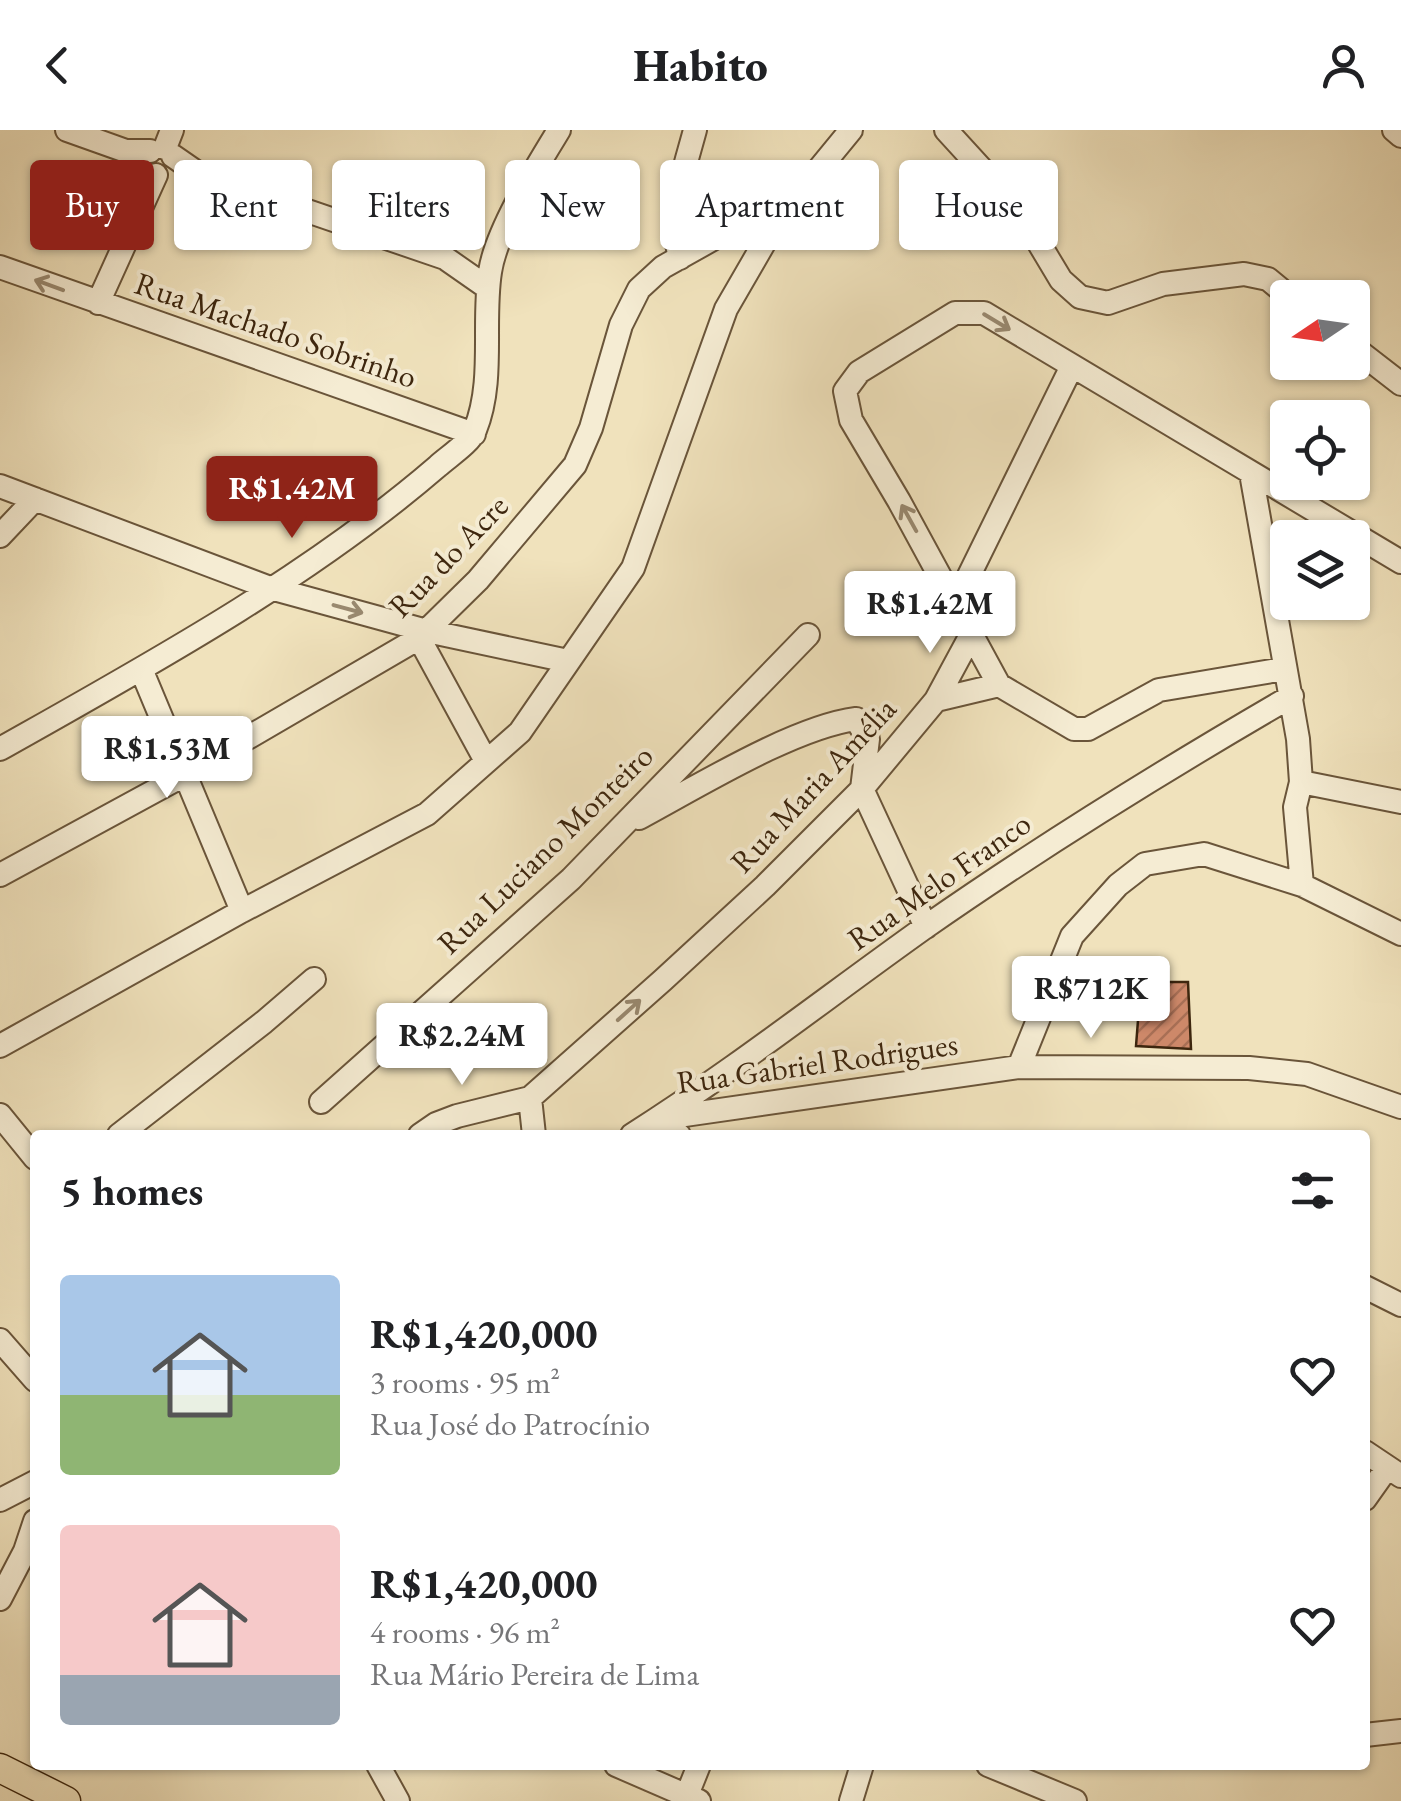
<!DOCTYPE html>
<meta charset="utf-8">
<style>
body{margin:0;font-family:"EB Garamond",serif;background:#f6f6f6;color:#202124;height:100vh;display:flex;flex-direction:column;font-size:38px;white-space:nowrap}
*{box-sizing:border-box;margin:0}
p{font-size:32px;color:#757577}
.icon{flex:none;width:55px;height:55px;fill:none;stroke:currentColor;stroke-width:2;stroke-linecap:round;stroke-linejoin:round}
.map{position:relative;flex:1;overflow:hidden}
.panel{position:absolute;left:30px;top:1000px;width:1340px;height:640px;display:flex;flex-direction:column;background:#fff;border-radius:10px;box-shadow:0 2px 8px #0004}
.panel>*{flex:none}
.hud{position:absolute;left:30px;top:30px;width:1342px;height:90px;display:flex;gap:20px}
.needle{width:65px;rotate:257deg}
.fabs{position:absolute;left:1270px;top:150px;display:grid;gap:20px}
.fabs a{display:grid;place-items:center;width:100px;height:100px;border-radius:10px;background:#fff;box-shadow:0 2px 8px #0004;font-size:50px}
.price{position:absolute;translate:-50% -85px;padding:0 22px;border-radius:10px;background:#fff;color:#222;font-size:32px;line-height:65px;filter:drop-shadow(0 2px 5px #0008)}
.price::after{content:'';position:absolute;left:50%;top:60px;width:30px;height:22px;margin-left:-15px;background:inherit;clip-path:polygon(0 0,100% 0,50% 100%)}
.price.current{background:#8f2418;color:#fff}
ul{padding:0;list-style:none}
li{display:flex;align-items:center;gap:30px;height:250px;padding:0 30px}
li span{display:grid;place-items:center;flex:none;width:280px;height:200px;border-radius:10px;color:#555}
li>.icon{margin-inline-start:auto}
span .icon{width:120px;height:120px;fill:#fffc;stroke-width:1}
li b{font-size:42px}
h2{display:flex;justify-content:space-between;align-items:center;height:120px;padding:0 30px;font-size:42px}
.tag{padding:0 35px;border-radius:10px;background:#fff;box-shadow:0 2px 8px #0004;font-size:35px;line-height:90px}
.tag.current{background:#8f2418;color:#fff}
header{display:flex;justify-content:space-between;align-items:center;height:130px;padding:0 30px;background:#fff;font-size:45px;font-weight:800}
.map>svg:first-child{display:block}
.building{fill:url(#building-hatch);stroke:#3d260e;stroke-width:2.5}
.lines{fill:none;stroke-linecap:round;stroke-linejoin:round}
.minor-casing{stroke:#6a553a;stroke-width:26}
.major-casing{stroke:#3d260e;stroke-width:31}
.minor{stroke:#f5ecd3;stroke-width:22}
.major{stroke:#f0e2bc;stroke-width:28}
.oneway{stroke:#998970}
.labels{text-anchor:middle;dominant-baseline:central;stroke-width:8;stroke-linejoin:round;paint-order:stroke}
.street-label{font-size:32px;fill:#3d260e;stroke:#f5ecd3}
</style>
<header><svg class="icon" aria-label="back" viewBox="0 0 24 24"><path d="M15 5l-7 7 7 7"/></svg>Habito<svg class="icon" aria-label="person" viewBox="0 0 24 24"><circle cx="12" cy="8" r="4"/><path d="M4 21q1-7 8-7t8 7"/></svg></header>
<div class="map">
<svg width="1401" height="1671" viewBox="0 0 1401 1671">
<defs>
<pattern id="building-hatch" width="6" height="6" patternUnits="userSpaceOnUse" patternTransform="scale(2.5)"><rect width="6" height="6" fill="#cd8869"/><path d="M-1 1l2-2M0 6l6-6M5 7l2-2" fill="none" stroke="#a86f55"/></pattern>
</defs>
<rect width="100%" height="100%" fill="#f0e2bc"/>
<filter id="stains"><feTurbulence type="fractalNoise" baseFrequency=".002" numOctaves="4"/><feColorMatrix values="0 0 0 0 .2 0 0 0 0 .09 0 0 0 0 .02 0 0 0 .5 -.17"/></filter>
<radialGradient id="worn" r=".72"><stop offset=".6" stop-color="#630" stop-opacity="0"/><stop offset="1" stop-color="#630" stop-opacity=".3"/></radialGradient>
<path class="building" d="M1141,852h47l3,67 -55,-3z"/>
<g class="lines">
<defs>
<path id="minor" d="M67,0l59,21h24
M946,0l73,80 42,70 19,17 28,6 55,-19 81,-10 24,5 23,19
M1394,0l7,6
M165,18l7,-18
M173,26l26,18 246,84 43,30
M680,128c-12,-46 3,-83 15,-128
M0,137l474,167
M98,173l58,-128
M1352,216l49,38
M1251,343l47,266 3,43 -6,25 7,78
M0,356l270,102 157,43 141,30
M0,406l35,-37
M955,474l116,-236
M419,508l67,123
M141,539l101,242
M999,555l-100,-184 -48,-81 -6,-29 14,-19 96,-59h29l417,249
M936,570l63,-15 75,44h14l71,-39 125,-21
M0,619c149,-84 308,-171 438,-283 11,-10 32,-23 37,-36 20,-49 7,-107 15,-158 6,-41 47,-106 69,-142
M1301,652l100,20
M639,688c58,-31 155,-91 217,-99l12,20 -6,50 64,138
M0,745l184,-100 235,-137 59,-58 97,-115 16,-37 30,-103 18,-36 24,-22 57,-32 58,-16
M0,916l242,-135 185,-97 93,-82 113,-164 93,-259 52,-90 73,-89
M1019,937l53,-131 46,-51 27,-21 59,-10 98,31 99,49
M530,968l4,37
M321,972l250,-223 237,-244
M0,985l35,43
M664,988l355,-51 230,1 58,6 94,33
M643,998l36,7
M119,1005l145,-113 50,-43
M420,1005l16,-11 21,-8 73,-18 133,-118 102,-94 97,-97 74,-89 34,-63
M632,1005c101,-64 195,-138 292,-207 119,-83 242,-159 368,-232
M1365,1157l36,18
M0,1210l35,40
M1365,1322l36,24
M1365,1369l22,-31
M0,1370l35,-18
M0,1469l25,-48 10,-30
M1365,1605l36,-4
M378,1635l20,36
M616,1635l83,36
M988,1635l87,36
M687,1665l12,-30
M851,1671l11,-36"/>
<path id="major" d="M0,1638l66,33"/>
</defs>
<use href="#minor" class="minor-casing"/>
<use href="#major" class="major-casing"/>
<use href="#minor" class="minor"/>
<use href="#major" class="major"/>
</g>
<defs><path id="oneway-shaft" d="M-6 0H5M1.5-3L5.5 0L1.5 3" fill="none" stroke-width="1.6" stroke-linecap="round" stroke-linejoin="round" transform="scale(2.5)"/></defs>
<g class="oneway">
<use href="#oneway-shaft" transform="translate(49 155) rotate(-160)"/>
<use href="#oneway-shaft" transform="translate(997 192) rotate(31)"/>
<use href="#oneway-shaft" transform="translate(909 388) rotate(-119)"/>
<use href="#oneway-shaft" transform="translate(348 479) rotate(15)"/>
<use href="#oneway-shaft" transform="translate(629 880) rotate(-42)"/>
</g>
<g class="labels">
<g class="street-label">
<text transform="translate(276 200) rotate(19)">Rua Machado Sobrinho</text>
<text transform="translate(448 426) rotate(-46)">Rua do Acre</text>
<text transform="translate(813 655) rotate(-47)">Rua Maria Amélia</text>
<text transform="translate(545 719) rotate(-44)">Rua Luciano Monteiro</text>
<text transform="translate(939 751) rotate(-35)">Rua Melo Franco</text>
<text transform="translate(817 933) rotate(-8)">Rua Gabriel Rodrigues</text>
</g>
</g>
<rect width="100%" height="100%" filter="url(#stains)"/>
<rect width="100%" height="100%" fill="url(#worn)"/>
</svg>
<div class="fabs">
<a><svg class="needle" viewBox="-14 -14 28 28"><path d="M0-13l5 13h-10z" fill="#e53935"/><path d="M0 13l5-13h-10z" fill="#757577"/></svg></a>
<a><svg class="icon" aria-label="locate" viewBox="0 0 24 24"><circle cx="12" cy="12" r="6"/><path d="M12 2v4M12 18v4M2 12h4M18 12h4"/></svg></a>
<a><svg class="icon" aria-label="layers" viewBox="0 0 24 24"><path d="M12 4l9 5-9 5-9-5zM3 14l9 5 9-5"/></svg></a>
</div>
<b class="price current" style="left:292px;top:411px">R$1.42M</b>
<b class="price" style="left:930px;top:526px">R$1.42M</b>
<b class="price" style="left:167px;top:671px">R$1.53M</b>
<b class="price" style="left:1091px;top:911px">R$712K</b>
<b class="price" style="left:462px;top:958px">R$2.24M</b>
<div class="hud">
<a class="tag current">Buy</a>
<a class="tag">Rent</a>
<a class="tag">Filters</a>
<a class="tag">New</a>
<a class="tag">Apartment</a>
<a class="tag">House</a>
</div>
<section class="panel">
<h2>5 homes<svg class="icon" aria-label="filters" viewBox="0 0 24 24"><path d="M4 7h16M4 17h16"/><circle cx="9" cy="7" r="2"/><circle cx="15" cy="17" r="2"/></svg></h2>
<ul>
<li><span style="background:linear-gradient(#a9c7e8 60%,#8fb573 0)"><svg class="icon" aria-label="home" viewBox="0 0 24 24"><path d="M3 11l9-7 9 7M6 9v11h12V9"/></svg></span><div><b>R$1,420,000</b><p>3 rooms · 95 m²</p><p>Rua José do Patrocínio</p></div><svg class="icon" aria-label="heart" viewBox="0 0 24 24"><path d="M12 20l-8-8c-3-5 5-10 8-4 3-6 11-1 8 4z"/></svg></li>
<li><span style="background:linear-gradient(#f6c9c9 75%,#9aa5b1 0)"><svg class="icon" aria-label="home" viewBox="0 0 24 24"><path d="M3 11l9-7 9 7M6 9v11h12V9"/></svg></span><div><b>R$1,420,000</b><p>4 rooms · 96 m²</p><p>Rua Mário Pereira de Lima</p></div><svg class="icon" aria-label="heart" viewBox="0 0 24 24"><path d="M12 20l-8-8c-3-5 5-10 8-4 3-6 11-1 8 4z"/></svg></li>
</ul>
</section>
</div>
